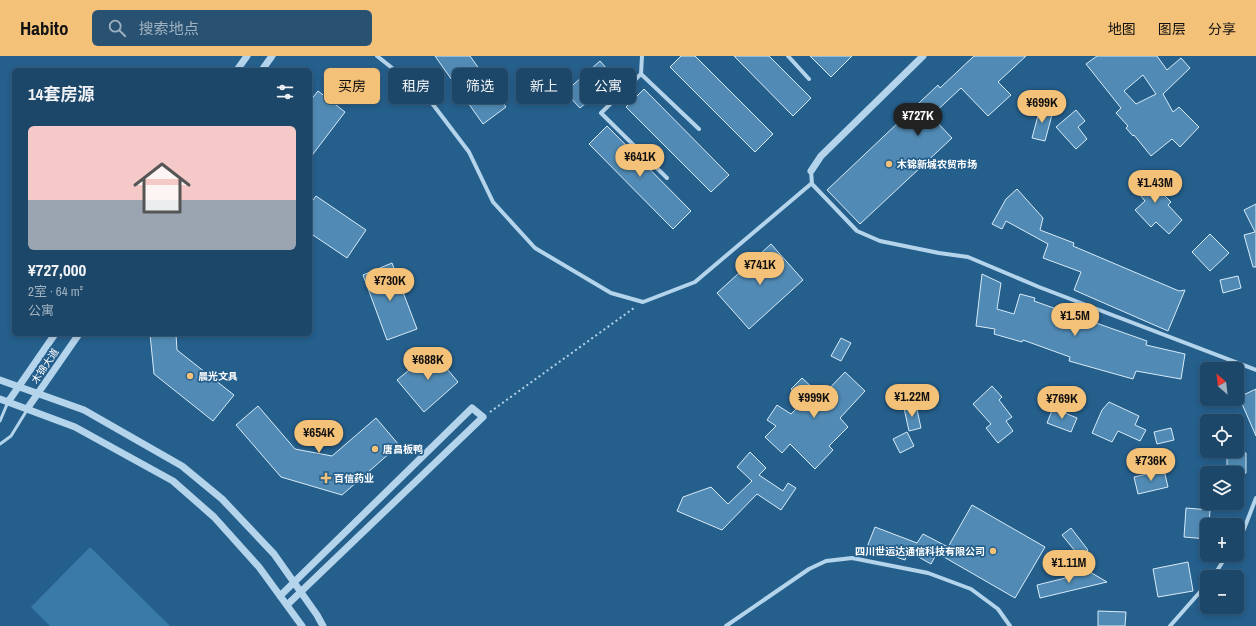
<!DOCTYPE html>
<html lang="zh">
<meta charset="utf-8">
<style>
body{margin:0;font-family:"Archivo Narrow","Noto Sans SC",sans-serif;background:#295171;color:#f1f3f6;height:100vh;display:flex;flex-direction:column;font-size:15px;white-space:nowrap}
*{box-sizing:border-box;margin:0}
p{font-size:13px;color:#a0b2c0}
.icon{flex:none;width:22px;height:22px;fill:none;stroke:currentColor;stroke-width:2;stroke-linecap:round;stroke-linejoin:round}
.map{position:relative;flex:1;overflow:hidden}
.panel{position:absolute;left:12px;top:12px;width:300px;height:268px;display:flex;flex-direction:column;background:#1c4769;border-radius:6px;box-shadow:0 2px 6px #0003,0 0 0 1px #3a5f7d}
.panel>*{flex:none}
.guide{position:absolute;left:324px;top:12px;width:380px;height:36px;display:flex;gap:8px}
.needle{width:26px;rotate:332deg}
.tools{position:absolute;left:1200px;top:306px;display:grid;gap:8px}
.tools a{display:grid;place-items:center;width:44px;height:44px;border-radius:6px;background:#1c4769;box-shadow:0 2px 6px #0003,0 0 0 1px #3a5f7d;font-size:20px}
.price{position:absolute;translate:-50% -34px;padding:0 9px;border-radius:14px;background:#f4c178;color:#111;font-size:13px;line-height:26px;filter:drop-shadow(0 1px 2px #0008)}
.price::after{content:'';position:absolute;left:50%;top:24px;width:12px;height:9px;margin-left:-6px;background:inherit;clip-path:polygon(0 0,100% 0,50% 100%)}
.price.on{background:#222;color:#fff}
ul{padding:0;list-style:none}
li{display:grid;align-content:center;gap:8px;height:212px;padding:0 16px}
li span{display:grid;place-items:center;height:124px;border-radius:6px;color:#555}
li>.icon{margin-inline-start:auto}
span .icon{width:72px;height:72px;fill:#fffc;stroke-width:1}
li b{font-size:17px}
h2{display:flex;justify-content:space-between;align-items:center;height:48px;padding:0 16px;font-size:17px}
.pill{padding:0 14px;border-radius:6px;background:#1c4769;box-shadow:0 2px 6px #0003,0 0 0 1px #3a5f7d;font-size:14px;line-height:36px}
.pill.on{background:#f4c178;color:#111}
header{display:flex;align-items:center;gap:24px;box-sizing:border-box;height:56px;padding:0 20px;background:#f4c178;color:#111}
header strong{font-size:19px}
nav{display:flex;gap:22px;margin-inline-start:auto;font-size:14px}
.search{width:280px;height:36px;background:#295171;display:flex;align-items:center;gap:10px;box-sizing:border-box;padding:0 14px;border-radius:6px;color:#a0b2c0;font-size:15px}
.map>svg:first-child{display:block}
.green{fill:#397aa9}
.building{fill:#518bb5;stroke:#d8ebf8;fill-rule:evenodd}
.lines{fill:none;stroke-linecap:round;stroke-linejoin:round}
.path{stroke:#b4d4eb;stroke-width:2;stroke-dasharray:2 3;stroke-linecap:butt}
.service{stroke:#b4d4eb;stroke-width:3}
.minor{stroke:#b4d4eb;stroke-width:4}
.tertiary{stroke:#b4d4eb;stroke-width:7}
.poi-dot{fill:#f4c178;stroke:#255f8c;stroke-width:1.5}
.labels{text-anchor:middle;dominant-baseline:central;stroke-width:3.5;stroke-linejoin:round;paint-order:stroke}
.poi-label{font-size:10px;font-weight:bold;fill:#fff;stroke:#255f8c;text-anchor:start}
.street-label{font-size:10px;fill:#fff;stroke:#255f8c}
</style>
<header>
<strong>Habito</strong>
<div class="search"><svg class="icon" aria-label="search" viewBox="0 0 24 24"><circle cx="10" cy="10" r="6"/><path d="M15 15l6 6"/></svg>搜索地点</div>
<nav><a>地图</a><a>图层</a><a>分享</a></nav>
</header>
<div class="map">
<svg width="1256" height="570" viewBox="0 0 1256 570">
<rect width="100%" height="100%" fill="#255f8c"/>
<path class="green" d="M90,491l80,79h-120l-19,-19z"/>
<path class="building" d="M435,0h35l36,51 -23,17z
M681,0h14l78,78 -18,18 -85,-85z
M734,0h35l42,42 -18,18z
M810,0h42l-21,21z
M974,0h52l-28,26 13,13 -23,21 -27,-28 -30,28 21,22 -92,86 -33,-34 111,-105 2,3z
M1097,0h60l10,14 14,-12 9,10 -27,26 10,18 6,-5 20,20 -19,20 -8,-8 -21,17 -17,-21 -1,1 -7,-8 2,-2 -12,-13 5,-5 -35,-44zM1143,19l13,19 -20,10 -12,-13z
M600,5l15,17 -35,30 -15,-16z
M644,33l85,86 -18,17 -85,-85z
M318,35l27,21 -35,46v-57z
M1040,52l13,3 -8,30 -13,-3z
M1076,54l9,11 -7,6 9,12 -11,10 -20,-22z
M607,70l84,85 -18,18 -84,-85z
M1145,115l12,15 -1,1 15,15 -3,3 14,15 -13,14 -13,-12 -5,5 -16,-17 10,-9 -15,-18z
M1017,133l26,29 -3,12 34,13 -1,3 106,45 6,-1 -17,41 -94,-41 7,-18 -38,-14 5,-14 -42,-23 -4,8 -10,-5 14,-25z
M316,140l50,34 -19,28 -37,-25v-29z
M1256,148v63h-3l-9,-32 11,-3 -11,-22z
M1210,178l19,19 -19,18 -18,-19z
M771,188l32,36 -54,49 -32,-36z
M392,207l25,66 -30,11 -24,-65z
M982,218l19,9 -4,26 17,5 6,-20 15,4 -1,3 113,40 -1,4 39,9 -4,25 -45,-8 -3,8 -64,-18 1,-4 -47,-17 -1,2 -28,-8 1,-5 -19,-3z
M1238,220l3,12 -18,5 -3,-13z
M150,278h26l1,16 57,45 -21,26 -59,-47z
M841,282l10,5 -10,18 -10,-5z
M432,295l26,31 -34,30 -27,-32z
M845,316l20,19 -25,27 8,9 -19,19 4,4 -18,19 -25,-25 -8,9 -17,-16 11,-11 -9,-6 10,-15 14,9 13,-13 -13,-12 11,-11 13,12 2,-2 6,7z
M992,330l10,11 -3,3 13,17 -6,4 7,10 -15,12 -12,-15 5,-4 -18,-20z
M1256,333v47l-17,-39z
M1109,346l30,14 -4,9 11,5 -6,11 -22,-10 -6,11 -20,-9 10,-23z
M916,349l5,23 -12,3 -5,-23z
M258,350l37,43 37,7 44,-38 23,27 -57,50 -61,-18 -45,-52z
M1053,352l24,10 -6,14 -24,-9z
M1171,372l3,12 -17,4 -3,-12z
M907,376l7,14 -14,7 -7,-14z
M750,396l16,16 -7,7 24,16 5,-8 8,5 -15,22 -24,-16 -35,36 -45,-19 6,-14 28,-10 17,17 24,-23 -15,-14z
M1227,397h19v20h-19z
M1164,414l4,17 -30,7 -4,-17z
M972,449l73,42 -30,51 -78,-45 -6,11 -23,-13 -3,9 -38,-13 8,-20 42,16 6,-9 25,13z
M1186,452l24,2 -1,15h-2v14l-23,-2z
M1071,472l17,22 -8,7 -18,-22z
M1188,506l5,29 -35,6 -5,-28z
M1090,516l17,10 -67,16 -3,-13z
M1098,555l28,1 -1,14h-27z"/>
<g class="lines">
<path class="path" d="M490,356l144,-104"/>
<path class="service" d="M0,365l8,-19
M0,388l11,-8 16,-26"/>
<path class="minor" d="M377,0l48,38 44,58 24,50 42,46 76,45 32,9 52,-20 117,-99
M642,0l-1,18 -40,39 66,65
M788,0l21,23
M641,18l58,55
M811,115l1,13 45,47 23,10 59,12 29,4 71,30 217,83
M1237,483l7,-10 12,-31
M1213,521l14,-22
M726,570l83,-57 17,-8 26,-3 76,15 43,16 27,20 12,17
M1170,570l37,-42"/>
<path class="tertiary" d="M237,14l10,-14
M262,14l10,-14
M811,115l10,-15 102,-100
M0,324l84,30 98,56 40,33 52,55 43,61 6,11
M0,343l75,28 98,54 41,36 45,50 43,59
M8,346l47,-68
M27,353l52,-75
M280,540l192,-188 11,9 -196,188"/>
</g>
<g class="poi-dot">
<circle cx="889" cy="108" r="4"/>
<circle cx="190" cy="320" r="4"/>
<circle cx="375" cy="393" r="4"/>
<path d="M324 416h4v4h4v4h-4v4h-4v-4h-4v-4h4z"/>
<circle cx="993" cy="495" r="4"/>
</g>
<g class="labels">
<g class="poi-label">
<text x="897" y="108">木锦新城农贸市场</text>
<text x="198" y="320">晨光文具</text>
<text x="383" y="393">唐昌板鸭</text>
<text x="334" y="422">百信药业</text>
<text x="985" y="495" text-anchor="end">四川世运达通信科技有限公司</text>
</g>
<g class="street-label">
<text transform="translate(45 310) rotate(-56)">木锦大道</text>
</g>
</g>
</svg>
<div class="tools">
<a><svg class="needle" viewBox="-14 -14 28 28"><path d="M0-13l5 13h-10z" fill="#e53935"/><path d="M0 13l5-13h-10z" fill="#a0b2c0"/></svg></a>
<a><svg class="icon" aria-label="locate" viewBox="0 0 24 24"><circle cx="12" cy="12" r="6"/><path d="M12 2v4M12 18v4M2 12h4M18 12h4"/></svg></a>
<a><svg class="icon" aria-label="layers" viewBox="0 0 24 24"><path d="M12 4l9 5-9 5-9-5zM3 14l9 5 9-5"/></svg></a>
<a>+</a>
<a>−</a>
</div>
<b class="price" style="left:1042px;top:68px">¥699K</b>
<b class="price on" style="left:918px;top:81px">¥727K</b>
<b class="price" style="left:640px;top:122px">¥641K</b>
<b class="price" style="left:1155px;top:148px">¥1.43M</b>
<b class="price" style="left:760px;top:230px">¥741K</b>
<b class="price" style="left:390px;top:246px">¥730K</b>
<b class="price" style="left:1075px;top:281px">¥1.5M</b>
<b class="price" style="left:428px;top:325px">¥688K</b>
<b class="price" style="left:912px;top:362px">¥1.22M</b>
<b class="price" style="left:814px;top:363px">¥999K</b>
<b class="price" style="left:1062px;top:364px">¥769K</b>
<b class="price" style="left:319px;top:398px">¥654K</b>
<b class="price" style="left:1151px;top:426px">¥736K</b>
<b class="price" style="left:1069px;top:528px">¥1.11M</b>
<div class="guide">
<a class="pill on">买房</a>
<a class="pill">租房</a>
<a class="pill">筛选</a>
<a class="pill">新上</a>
<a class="pill">公寓</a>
</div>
<section class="panel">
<h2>14套房源<svg class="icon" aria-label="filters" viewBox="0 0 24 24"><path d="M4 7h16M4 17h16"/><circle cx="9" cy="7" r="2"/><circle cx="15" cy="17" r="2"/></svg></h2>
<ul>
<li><span style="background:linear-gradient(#f6c9c9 60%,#9aa5b1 0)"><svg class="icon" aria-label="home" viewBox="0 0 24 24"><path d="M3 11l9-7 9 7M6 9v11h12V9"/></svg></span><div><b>¥727,000</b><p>2室 · 64 m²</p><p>公寓</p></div></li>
</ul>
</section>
</div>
